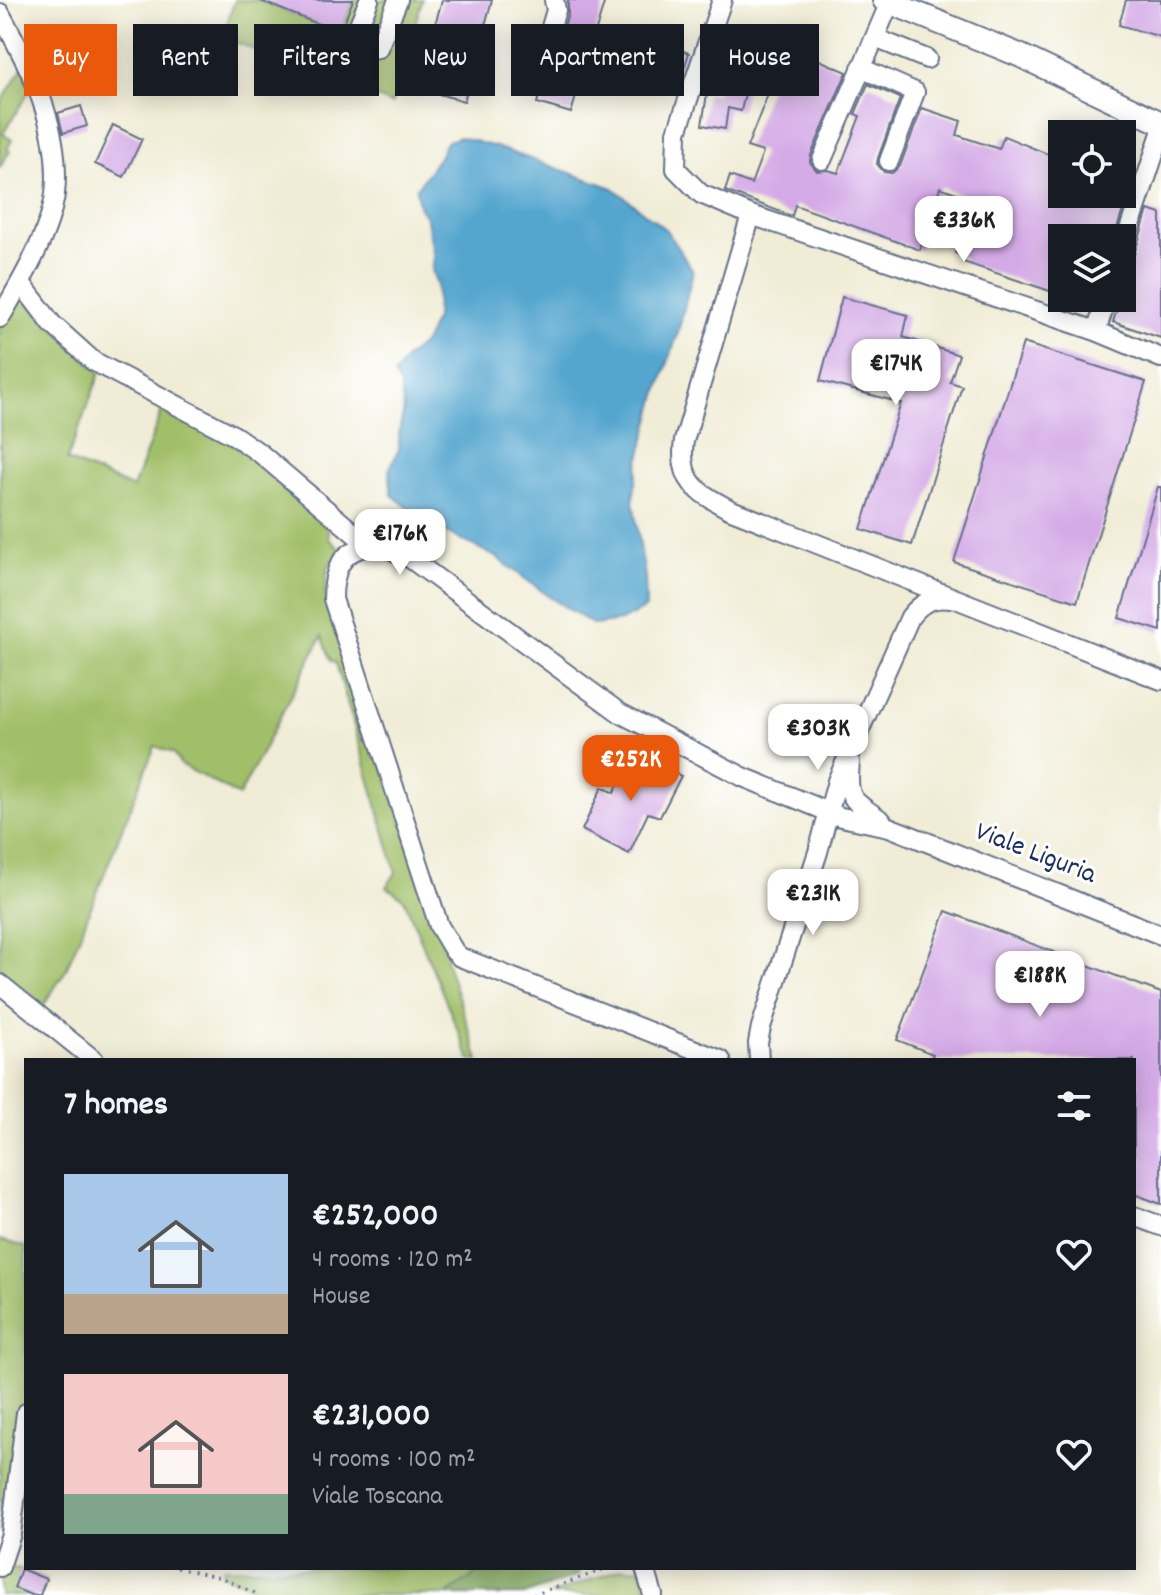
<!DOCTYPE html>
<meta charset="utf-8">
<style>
body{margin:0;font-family:Dekko,sans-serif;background:#242831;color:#f1f3f6;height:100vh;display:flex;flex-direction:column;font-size:30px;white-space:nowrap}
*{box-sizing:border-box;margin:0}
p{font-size:26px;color:#9ea1a6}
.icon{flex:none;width:44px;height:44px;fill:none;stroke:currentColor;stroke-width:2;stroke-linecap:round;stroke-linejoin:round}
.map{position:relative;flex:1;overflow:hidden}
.details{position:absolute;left:24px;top:1058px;width:1112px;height:512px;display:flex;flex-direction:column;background:#171b24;border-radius:0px;box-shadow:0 4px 20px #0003}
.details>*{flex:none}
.top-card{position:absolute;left:24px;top:24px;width:1114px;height:72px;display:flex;gap:16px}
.controls{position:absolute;left:1048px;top:120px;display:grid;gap:16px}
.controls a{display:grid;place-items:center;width:88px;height:88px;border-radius:0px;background:#171b24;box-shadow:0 4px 20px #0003;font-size:40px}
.price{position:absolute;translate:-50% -68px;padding:0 18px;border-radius:16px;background:#fff;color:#222;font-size:26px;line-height:52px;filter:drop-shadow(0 2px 4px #0008)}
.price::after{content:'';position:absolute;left:50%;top:48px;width:24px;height:18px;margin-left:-12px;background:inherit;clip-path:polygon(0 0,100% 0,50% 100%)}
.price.on{background:#ea580c;color:#fff}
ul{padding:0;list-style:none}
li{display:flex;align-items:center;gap:24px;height:200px;padding:0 40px}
li span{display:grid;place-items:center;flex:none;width:224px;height:160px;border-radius:0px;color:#555}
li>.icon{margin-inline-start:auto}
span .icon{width:96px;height:96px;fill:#fffc;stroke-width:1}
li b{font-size:34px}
h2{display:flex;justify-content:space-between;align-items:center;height:96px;padding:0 40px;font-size:34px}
.tag{padding:0 28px;border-radius:0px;background:#171b24;box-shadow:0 4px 20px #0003;font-size:28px;line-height:72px}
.tag.on{background:#ea580c;color:#fff}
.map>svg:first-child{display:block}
.green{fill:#a0bf67;stroke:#5e7762;stroke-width:2}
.forest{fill:#80a65c;stroke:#4e6a5d;stroke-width:2}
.water{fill:#54a6cf;stroke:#386a96;stroke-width:2}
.building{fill:#d4aae6}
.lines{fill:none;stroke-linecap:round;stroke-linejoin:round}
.minor-casing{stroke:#667188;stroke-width:22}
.major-casing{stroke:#667188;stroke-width:26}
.path{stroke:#667188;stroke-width:3;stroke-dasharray:2 6;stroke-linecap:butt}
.minor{stroke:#fff;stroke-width:18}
.major{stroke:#fff;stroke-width:22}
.labels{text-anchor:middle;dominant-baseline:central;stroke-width:6;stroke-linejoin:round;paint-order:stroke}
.street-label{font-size:28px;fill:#1b2f5e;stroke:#fff}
</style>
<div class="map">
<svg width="1161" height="1595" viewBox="0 0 1161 1595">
<rect width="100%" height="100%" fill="#fff"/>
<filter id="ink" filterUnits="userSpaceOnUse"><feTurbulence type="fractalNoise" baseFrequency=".0125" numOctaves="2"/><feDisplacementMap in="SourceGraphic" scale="16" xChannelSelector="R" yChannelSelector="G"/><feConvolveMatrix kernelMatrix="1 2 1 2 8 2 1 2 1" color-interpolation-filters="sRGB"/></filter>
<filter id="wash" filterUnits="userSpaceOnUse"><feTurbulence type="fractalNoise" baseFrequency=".006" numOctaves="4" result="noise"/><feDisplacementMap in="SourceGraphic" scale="32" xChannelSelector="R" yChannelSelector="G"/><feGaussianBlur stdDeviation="1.8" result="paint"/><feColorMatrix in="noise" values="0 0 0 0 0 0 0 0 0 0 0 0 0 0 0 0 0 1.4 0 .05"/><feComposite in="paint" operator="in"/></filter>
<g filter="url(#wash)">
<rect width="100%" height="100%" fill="#f0ecd5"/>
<path class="green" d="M235,0h23l82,33 13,-33h69l-30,104 -170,-67z
M24,65l9,20 -30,49 9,6 -5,9 3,2 -10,16v-63z
M22,296l78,77 -33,87 66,28 31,-83 62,33 100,77 3,24 12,11 -13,17 -3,28 123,362 -2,3 33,100h-9l-66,-161 -17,-12 9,-15 -60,-209 -5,-3 -9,-24 -83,160 -58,-31 -8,-12 -18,-7 -89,224 -26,41 -40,-30v-654z
M0,1240l26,7v151l-19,135 -7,-2z
M5,1567l16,2 25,10 -6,16h-40v-14z
M223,1568h262l-39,27h-181l-23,-13 -20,-8z
M622,1568h18l9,27h-98z"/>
<path class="forest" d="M485,1568h91l3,7 -55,20h-78z"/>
<path class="water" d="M459,137l37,10 117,41 53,42 27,41 -15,62 -21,62 -19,70 -5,36 12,75 1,32 -25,13 -27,4 -43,-27 -55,-41 -70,-35 -34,-27 -3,-25 10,-21v-18l5,-22 -4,-23 -6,-11 13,-18 17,-14 12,-25 1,-32 -5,-16 2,-12 -7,-39 -8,-13 -3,-17 23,-32 7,-15z"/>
<g id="blocks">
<path class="building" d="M258,0h95l-13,33z
M442,0h50l-28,101 -47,-13z
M568,0h37l-34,113 -34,-10 4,-14 7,-8 20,-68z
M1126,0h35v37l-42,-12z
M732,31l26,6 -17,74 -13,-3 -3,21 -23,-4 5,-31 10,1z
M643,38l46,15 -8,25 -46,-15z
M787,46l60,26 -36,83 -1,7 7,9 11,-1 10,3 22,-57 -5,-2 13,-30 32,14 -22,60 -1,6 7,8 8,1 8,-7 22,-58 39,13 -4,14 42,14 5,-13 58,24v34h66l-14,44h-25l-27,-9v66l-99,-33 2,-5 -10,-4 18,-54 -33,-12 -20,63 -125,-45 -3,11 -67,-25 5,-15 21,8 12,-32 -16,-5z
M81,106l6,20 -24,7 -5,-20z
M113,125l29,14 -18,38 -29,-13z
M1148,210l13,4v124l-48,-16z
M842,297l66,18 -5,22 56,18 -9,27 12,4 -50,159 -51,-16 40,-126 -81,-22z
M1023,343l123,39 -69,220 -123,-40z
M1158,487h3v144l-42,-13z
M634,753l47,23 -21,41 -12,-4 -19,41 -47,-24 20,-43 12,6z
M946,911l215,82v211l-27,-10v-134h-204l3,-6 -36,-14z
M21,1569l25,10 -6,16h-9l-17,-7z"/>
</g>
</g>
<g filter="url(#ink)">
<use href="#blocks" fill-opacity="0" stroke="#667188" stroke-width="2"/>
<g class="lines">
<defs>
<path id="minor" d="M369,0l-16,39c8,11 13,11 25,9l20,-48
M722,0l-45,132 -1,37 25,25 50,21 345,116 65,27
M0,13c31,56 62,116 55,181 -5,39 -35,90 -55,124
M875,38l52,21
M861,68l54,24 -26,69
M536,78l20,-68 -2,-10
M822,160l68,-158
M751,215l-67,226c-6,40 13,51 45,68l432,171
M1122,251l39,-118
M21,283l31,41 41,37 142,75 26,18 108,92h15l27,13 209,154 123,64 98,40 48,10 272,108
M1096,331l11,-33
M369,546c-29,5 -36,26 -36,53l106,327 15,25 6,6 261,103
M850,762c-4,41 3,37 32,59
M0,984l94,76
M759,1060l-1,-17 3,-16 57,-175 19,-71 73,-164c10,-13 22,-21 39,-18
M1134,1216l27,10
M0,1567l11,-33 15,-121
M645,1568l8,27"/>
<path id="major" d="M884,0l135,55 142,68"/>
</defs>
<use href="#minor" class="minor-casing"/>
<use href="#major" class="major-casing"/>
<path class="path" d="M177,1568l45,10 37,17
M533,1595l75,-27"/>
<use href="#minor" class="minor"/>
<use href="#major" class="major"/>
</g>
</g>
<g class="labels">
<g class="street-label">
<text transform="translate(1035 855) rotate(21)">Viale Liguria</text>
</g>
</g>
</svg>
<div class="controls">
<a><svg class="icon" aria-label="locate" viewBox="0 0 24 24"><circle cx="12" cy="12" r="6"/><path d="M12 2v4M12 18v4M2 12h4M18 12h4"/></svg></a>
<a><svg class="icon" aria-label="layers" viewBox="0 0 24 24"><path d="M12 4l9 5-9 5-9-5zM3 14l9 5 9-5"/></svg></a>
</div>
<b class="price" style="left:964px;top:264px">€336K</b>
<b class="price" style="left:896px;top:407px">€174K</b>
<b class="price" style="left:400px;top:577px">€176K</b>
<b class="price" style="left:818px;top:772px">€303K</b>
<b class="price on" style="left:631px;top:803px">€252K</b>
<b class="price" style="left:813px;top:937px">€231K</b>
<b class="price" style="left:1040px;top:1019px">€188K</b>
<div class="top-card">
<a class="tag on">Buy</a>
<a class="tag">Rent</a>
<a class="tag">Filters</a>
<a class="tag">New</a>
<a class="tag">Apartment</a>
<a class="tag">House</a>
</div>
<section class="details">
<h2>7 homes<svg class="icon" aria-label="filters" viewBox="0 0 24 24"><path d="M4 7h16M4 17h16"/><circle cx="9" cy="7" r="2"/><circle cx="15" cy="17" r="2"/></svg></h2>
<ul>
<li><span style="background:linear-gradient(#a9c7e8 75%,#b9a48a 0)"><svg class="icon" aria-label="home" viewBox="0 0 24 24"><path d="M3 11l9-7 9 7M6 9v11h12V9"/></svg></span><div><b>€252,000</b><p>4 rooms · 120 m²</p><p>House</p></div><svg class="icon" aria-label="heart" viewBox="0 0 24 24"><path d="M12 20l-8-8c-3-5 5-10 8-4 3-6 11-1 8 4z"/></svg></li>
<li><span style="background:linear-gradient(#f6c9c9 75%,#7fa58c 0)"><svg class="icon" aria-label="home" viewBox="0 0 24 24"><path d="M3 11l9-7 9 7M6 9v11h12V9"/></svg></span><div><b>€231,000</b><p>4 rooms · 100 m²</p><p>Viale Toscana</p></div><svg class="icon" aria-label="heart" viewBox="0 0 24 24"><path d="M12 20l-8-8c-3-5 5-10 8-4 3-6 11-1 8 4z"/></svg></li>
</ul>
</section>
</div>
